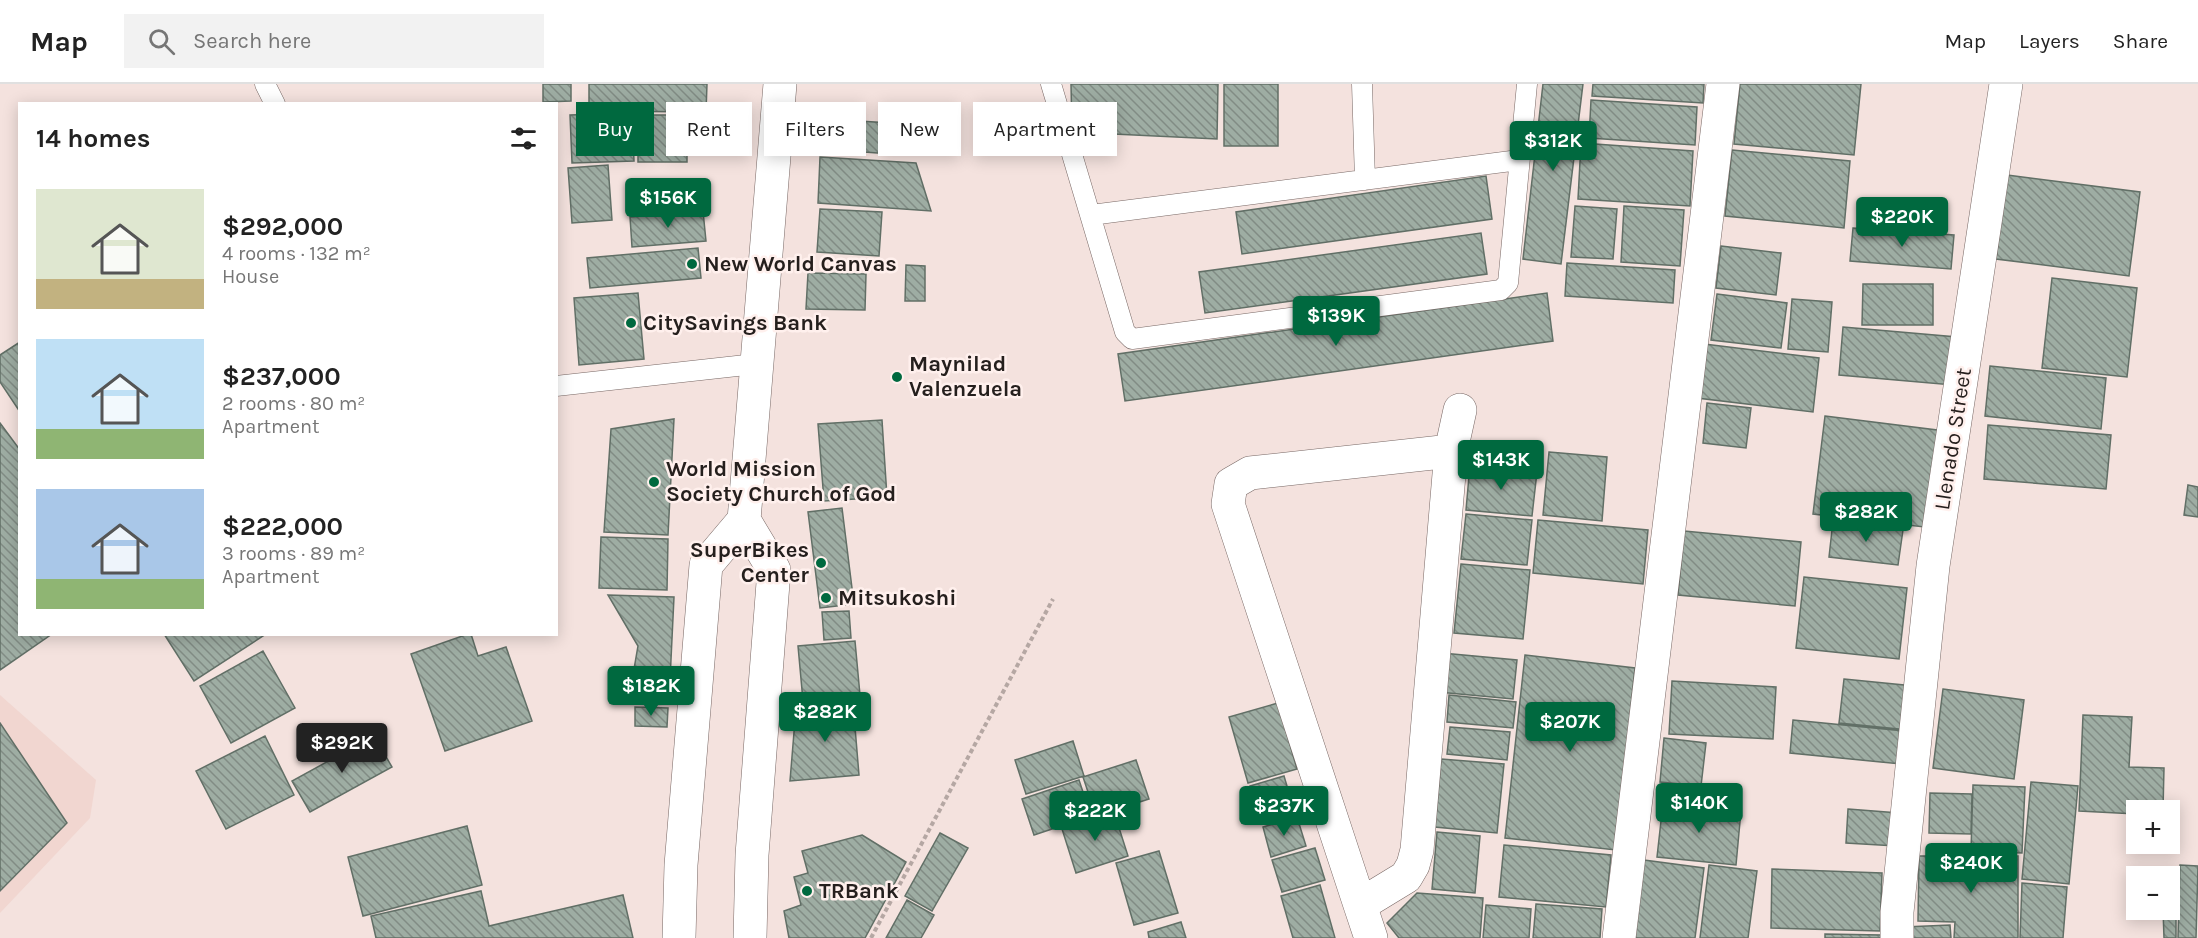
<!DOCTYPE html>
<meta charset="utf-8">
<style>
body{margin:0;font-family:Karla,sans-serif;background:#f2f2f2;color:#222;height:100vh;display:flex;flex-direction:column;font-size:22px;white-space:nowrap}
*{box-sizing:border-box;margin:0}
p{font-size:20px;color:#767676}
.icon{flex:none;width:33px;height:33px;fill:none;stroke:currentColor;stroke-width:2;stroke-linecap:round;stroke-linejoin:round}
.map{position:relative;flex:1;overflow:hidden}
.side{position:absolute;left:18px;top:18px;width:540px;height:534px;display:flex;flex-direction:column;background:#fff;border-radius:0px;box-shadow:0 3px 15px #0003}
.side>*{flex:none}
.hud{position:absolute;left:576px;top:18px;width:570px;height:54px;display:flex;gap:12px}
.buttons{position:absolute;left:2126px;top:716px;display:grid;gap:12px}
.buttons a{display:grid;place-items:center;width:54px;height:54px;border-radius:0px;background:#fff;box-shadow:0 3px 15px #0003;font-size:30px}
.price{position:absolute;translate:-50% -51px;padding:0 14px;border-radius:6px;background:#00693f;color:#fff;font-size:20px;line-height:39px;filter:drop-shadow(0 2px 3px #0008)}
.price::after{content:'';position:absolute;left:50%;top:36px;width:18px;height:14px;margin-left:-9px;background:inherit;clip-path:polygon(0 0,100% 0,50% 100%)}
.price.on{background:#222;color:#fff}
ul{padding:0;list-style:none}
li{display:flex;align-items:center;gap:18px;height:150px;padding:0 18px}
li span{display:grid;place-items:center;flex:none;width:168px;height:120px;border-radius:0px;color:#555}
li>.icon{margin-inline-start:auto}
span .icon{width:72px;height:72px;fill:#fffc;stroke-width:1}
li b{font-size:26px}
h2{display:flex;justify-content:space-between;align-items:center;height:72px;padding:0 18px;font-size:26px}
.tag{padding:0 21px;border-radius:0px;background:#fff;box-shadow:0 3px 15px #0003;font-size:21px;line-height:54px}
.tag.on{background:#00693f;color:#fff}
header{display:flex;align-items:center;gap:36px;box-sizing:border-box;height:84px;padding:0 30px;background:#fff;border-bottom:2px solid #e0e0e0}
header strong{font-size:28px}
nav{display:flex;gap:33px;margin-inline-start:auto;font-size:21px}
.search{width:420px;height:54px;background:#f2f2f2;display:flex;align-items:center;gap:15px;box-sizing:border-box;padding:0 21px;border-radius:0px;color:#767676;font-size:22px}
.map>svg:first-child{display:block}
.built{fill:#f1d6d0}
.building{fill:url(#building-back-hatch);stroke:#616f66;stroke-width:1.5}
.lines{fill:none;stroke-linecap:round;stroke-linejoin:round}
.service-casing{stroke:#786865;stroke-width:21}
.minor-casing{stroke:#786865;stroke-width:34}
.trunk-casing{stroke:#786865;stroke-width:34}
.path{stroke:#b5a7a3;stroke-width:4;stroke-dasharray:4.5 3;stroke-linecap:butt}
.service{stroke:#fff;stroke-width:20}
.minor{stroke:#fff;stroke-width:33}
.trunk{stroke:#fff;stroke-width:33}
.poi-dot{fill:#00693f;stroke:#fff0ed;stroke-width:2}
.labels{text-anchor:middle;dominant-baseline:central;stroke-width:5;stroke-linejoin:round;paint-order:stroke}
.poi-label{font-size:22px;font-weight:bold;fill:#251f1d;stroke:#fff0ed;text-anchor:start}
.street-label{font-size:22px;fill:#251f1d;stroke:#fff0ed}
</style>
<header>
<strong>Map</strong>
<div class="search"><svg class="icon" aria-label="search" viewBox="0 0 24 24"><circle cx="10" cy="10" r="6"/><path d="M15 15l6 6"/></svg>Search here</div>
<nav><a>Map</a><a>Layers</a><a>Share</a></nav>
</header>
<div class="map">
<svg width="2198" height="854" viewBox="0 0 2198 854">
<defs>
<pattern id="building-back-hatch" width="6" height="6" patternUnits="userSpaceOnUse" patternTransform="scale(1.5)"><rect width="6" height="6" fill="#9eada3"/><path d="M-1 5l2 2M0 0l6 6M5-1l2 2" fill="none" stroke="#818c84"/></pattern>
</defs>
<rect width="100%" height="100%" fill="#f4e2de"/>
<path class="built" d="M0,611l96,85 -6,38 -90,95z"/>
<path class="building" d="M543,0h28v17l-28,1z
M589,0h118l-1,28 -117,-1z
M1071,0h147l-1,55 -145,-7z
M1224,0h54v62h-54z
M1543,0h40l-22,180 -38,-5z
M1593,0h111l-1,19 -111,-7z
M1740,0h121l-7,71 -120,-11z
M1591,16l106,7 -2,38 -106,-7z
M632,29l2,48 -62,2 -2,-48z
M638,31h49v47h-49z
M826,35l81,5 -3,31 -80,-6z
M1581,59l112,8 -3,55 -112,-7z
M1732,66l118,11 -6,67 -119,-12z
M820,73l96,6 15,48 -113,-8z
M608,81l4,55 -40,3 -4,-55z
M2007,91l133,17 -11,84 -133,-17z
M1486,92l6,43 -250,35 -6,-42z
M1575,122l42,3 -4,50 -42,-2z
M1624,122l60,4 -4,56 -59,-4z
M820,125l62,3 -3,44 -62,-4z
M703,127l3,30 -74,6 -2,-30z
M1853,144l101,7 -3,34 -101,-8z
M1481,149l6,41 -282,39 -6,-41z
M1721,162l60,7 -5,42 -60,-7z
M698,164l3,30 -111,10 -3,-30z
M1567,179l108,7 -2,33 -108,-7z
M906,181l19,1v35h-20z
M808,189l58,1 -1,36 -59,-1z
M2052,194l85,10 -10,89 -85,-9z
M1863,200h70v41h-71z
M638,209l6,66 -65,6 -5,-67z
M1547,209l6,48 -428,60 -7,-47z
M1717,210l70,9 -6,45 -70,-8z
M1792,215l40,3 -4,50 -40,-3z
M1843,243l114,10 -4,48 -114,-10z
M20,258v70l-20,-30v-27z
M1704,260l115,14 -6,54 -116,-14z
M1990,282l116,12 -5,51 -116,-13z
M1707,319l44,5 -5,40 -43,-5z
M1825,332l120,15 -12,97 -120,-14z
M674,335l-6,116 -64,-3 7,-103z
M882,336l5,77 -63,4 -6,-77z
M0,339l20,27v184h32l-52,36z
M1988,341l123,10 -5,54 -122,-10z
M1549,368l58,5 -5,64 -59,-6z
M1470,381l67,7 -5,44 -66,-6z
M2188,401l10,2v30l-14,-2z
M842,424l12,96 -34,4 -12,-96z
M1466,430l66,6 -5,45 -66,-6z
M1538,436l110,10 -5,54 -110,-11z
M1833,437l70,9 -5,35 -69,-8z
M1684,447l117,11 -6,64 -117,-11z
M601,453l67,2 -1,51 -68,-2z
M1461,480l69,6 -7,69 -69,-6z
M1804,493l103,11 -8,71 -103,-11z
M608,511l66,2 -5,104 -40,-3 9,-52z
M849,527l2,27 -27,2 -2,-28z
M164,550h102l-72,47z
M468,550h3l7,22 28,-9 26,74 -87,30 -34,-97z
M855,557l5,54 -57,6 -5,-55z
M263,567l32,57 -64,35 -31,-57z
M1442,569l75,7 -4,39 -75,-7z
M1525,571l110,13 -19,182 -111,-12z
M1844,595l70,7 -5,44 -70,-7z
M1672,597l104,6 -3,52 -104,-5z
M1943,605l81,11 -10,79 -81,-11z
M1449,611l67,7 -3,26 -66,-6z
M853,619l6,72 -69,6 6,-73z
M1278,619l19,66 -49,14 -19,-66z
M635,623l33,1 -1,19 -32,-1z
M2083,631l49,2 -3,50 35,1 -1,42h-27v4l-57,-3z
M1793,636l111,11 -3,33 -111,-11z
M0,639l67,100 -67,68z
M1450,643l60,5 -3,28 -60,-6z
M265,652l29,59 -68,34 -30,-58z
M374,652l18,31 -82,45 -18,-31z
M1664,654l42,5 -5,43 -41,-4z
M1073,657l11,35 -58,18 -11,-34z
M1441,675l63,5 -7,69 -62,-6z
M1136,676l13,39 -53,17 -13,-39z
M1284,692l11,37 -34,10 -11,-37z
M1079,696l12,36 -57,19 -12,-36z
M2031,698l47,4 -9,98 -47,-5z
M1973,701l52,2 -3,66 -51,-2z
M1930,709l42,1 -1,40 -42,-1z
M1663,719l78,8 -5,54 -79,-8z
M1848,725l51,4 -3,33 -50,-3z
M1114,728l14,44 -52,17 -14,-44z
M1297,733l9,29 -35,11 -8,-30z
M467,742l15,59 -119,31 -15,-59z
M1437,748l43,4 -5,57 -43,-4z
M940,749l28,15 -36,63 -27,-15z
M862,751l44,27 -41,76h-76l-5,-27 17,-6 -7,-28 14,-4 -6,-22z
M1504,761l107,10 -5,52 -107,-10z
M1315,764l10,32 -43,12 -10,-32z
M1159,767l19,62 -44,12 -18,-62z
M1919,772h99v82h-64l1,-16 -37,-1z
M1644,776l60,8 -9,70h-61z
M1709,781l48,6 -9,67h-48z
M2180,781l18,1 -2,72h-18z
M1772,785l110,4 -2,58 -109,-3z
M2022,799l45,4 -4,51h-43z
M1320,801l15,53h-42l-12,-42z
M481,807l8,35 134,-31 10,43h-257l-5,-22z
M1417,809l66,5 -3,40h-81l-12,-15z
M907,816l27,15 -13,23h-35z
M2169,819h7v35h-12l-1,-29h6z
M1536,820l66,5 -2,29h-67z
M1486,821l45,4 -2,29h-46z
M1181,838l5,16h-37l-1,-6z
M1950,841l1,13h-47v-11z
M1825,850l56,1v3h-56z"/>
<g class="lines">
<defs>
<path id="service" d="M265,0l10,20
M1051,0l74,248 7,7 369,-49 7,-7 19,-199
M1362,0l3,96
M1091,131l428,-55
M556,302l199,-22"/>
<path id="minor" d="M1451,367l9,-41
M1360,821l46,-28 7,-12 4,-15 34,-399 -201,22 -19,11 -3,20 132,401 11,33
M1619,854l104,-854
M1897,854v-26l36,-346 73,-482"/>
<path id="trunk" d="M744,436l30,50 -22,285 -2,83
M679,854l2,-73 25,-300 38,-45 36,-436"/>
</defs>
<use href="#service" class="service-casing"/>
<use href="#minor" class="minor-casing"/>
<use href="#trunk" class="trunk-casing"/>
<path class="path" d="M871,854l182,-339"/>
<use href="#service" class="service"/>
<use href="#minor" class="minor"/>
<use href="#trunk" class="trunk"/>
</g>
<g class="poi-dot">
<circle cx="692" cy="180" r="6"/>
<circle cx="631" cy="239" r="6"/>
<circle cx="897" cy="293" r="6"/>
<circle cx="654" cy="398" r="6"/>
<circle cx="821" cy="479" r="6"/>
<circle cx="826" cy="514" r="6"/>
<circle cx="807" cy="807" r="6"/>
</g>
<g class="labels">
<g class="poi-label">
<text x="704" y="180">New World Canvas</text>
<text x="643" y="239">CitySavings Bank</text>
<text x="909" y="280">Maynilad<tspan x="909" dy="25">Valenzuela</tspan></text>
<text x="666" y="385">World Mission<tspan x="666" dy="25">Society Church of God</tspan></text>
<text x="809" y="466" text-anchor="end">SuperBikes<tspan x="809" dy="25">Center</tspan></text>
<text x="838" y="514">Mitsukoshi</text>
<text x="819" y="807">TRBank</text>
</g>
<g class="street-label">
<text transform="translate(1953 355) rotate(-81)">Llenado Street</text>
</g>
</g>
</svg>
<div class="buttons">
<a>+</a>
<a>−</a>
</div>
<b class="price" style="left:1553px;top:88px">$312K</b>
<b class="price" style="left:668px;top:145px">$156K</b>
<b class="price" style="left:1902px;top:164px">$220K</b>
<b class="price" style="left:1336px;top:263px">$139K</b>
<b class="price" style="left:1501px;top:407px">$143K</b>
<b class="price" style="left:1866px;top:459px">$282K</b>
<b class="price" style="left:651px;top:633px">$182K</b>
<b class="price" style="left:825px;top:659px">$282K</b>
<b class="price" style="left:1570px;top:669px">$207K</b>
<b class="price on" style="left:342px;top:690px">$292K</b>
<b class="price" style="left:1699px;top:750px">$140K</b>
<b class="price" style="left:1284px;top:753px">$237K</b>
<b class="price" style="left:1095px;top:758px">$222K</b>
<b class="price" style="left:1971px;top:810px">$240K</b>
<div class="hud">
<a class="tag on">Buy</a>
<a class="tag">Rent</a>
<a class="tag">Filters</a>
<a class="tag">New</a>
<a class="tag">Apartment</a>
</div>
<section class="side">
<h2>14 homes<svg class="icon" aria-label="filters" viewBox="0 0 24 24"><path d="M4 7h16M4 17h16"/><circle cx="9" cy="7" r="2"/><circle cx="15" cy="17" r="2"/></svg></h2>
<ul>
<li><span style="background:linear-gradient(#dfe7d0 75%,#c2b280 0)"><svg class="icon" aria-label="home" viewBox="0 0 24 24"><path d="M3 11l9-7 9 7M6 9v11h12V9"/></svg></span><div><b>$292,000</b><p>4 rooms · 132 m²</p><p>House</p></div></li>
<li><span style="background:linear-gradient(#bfe0f5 75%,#8fb573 0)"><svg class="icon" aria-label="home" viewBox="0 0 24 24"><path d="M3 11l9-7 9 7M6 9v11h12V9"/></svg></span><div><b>$237,000</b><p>2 rooms · 80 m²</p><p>Apartment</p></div></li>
<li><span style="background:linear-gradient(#a9c7e8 75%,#8fb573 0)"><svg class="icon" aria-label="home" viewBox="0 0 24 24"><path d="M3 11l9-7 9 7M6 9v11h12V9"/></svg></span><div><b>$222,000</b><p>3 rooms · 89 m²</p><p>Apartment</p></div></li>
</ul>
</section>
</div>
